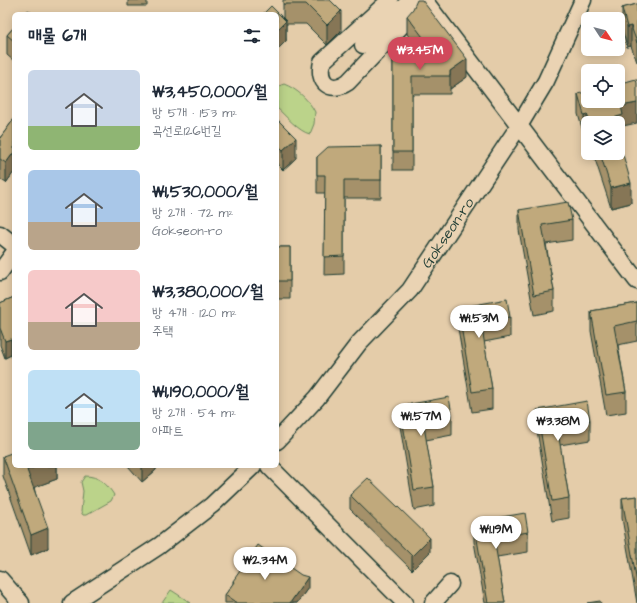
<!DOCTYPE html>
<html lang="ko">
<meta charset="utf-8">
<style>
body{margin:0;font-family:"Architects Daughter","Poor Story",sans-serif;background:#f2f2f3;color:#1f2937;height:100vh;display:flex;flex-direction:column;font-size:15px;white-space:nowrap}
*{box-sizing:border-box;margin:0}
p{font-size:13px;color:#747a83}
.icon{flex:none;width:22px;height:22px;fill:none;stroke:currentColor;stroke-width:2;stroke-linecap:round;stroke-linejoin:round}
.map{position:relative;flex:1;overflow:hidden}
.panel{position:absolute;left:12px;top:12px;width:267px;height:456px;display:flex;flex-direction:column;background:#fff;border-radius:6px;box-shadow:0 2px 10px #0003}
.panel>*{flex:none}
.needle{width:26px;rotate:126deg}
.buttons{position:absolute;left:581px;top:12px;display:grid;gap:8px}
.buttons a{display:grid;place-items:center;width:44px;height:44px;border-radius:6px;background:#fff;box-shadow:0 2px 10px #0003;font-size:20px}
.price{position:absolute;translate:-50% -34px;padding:0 9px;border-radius:14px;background:#fff;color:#222;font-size:13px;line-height:26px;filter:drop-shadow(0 1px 2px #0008)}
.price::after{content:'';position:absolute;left:50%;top:24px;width:12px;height:9px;margin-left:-6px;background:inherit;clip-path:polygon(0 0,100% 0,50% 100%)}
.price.on{background:#d1495b;color:#fff}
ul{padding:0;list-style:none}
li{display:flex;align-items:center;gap:12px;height:100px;padding:0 16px}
li span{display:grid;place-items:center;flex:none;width:112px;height:80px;border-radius:6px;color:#555}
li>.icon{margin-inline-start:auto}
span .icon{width:48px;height:48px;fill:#fffc;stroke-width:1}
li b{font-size:17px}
h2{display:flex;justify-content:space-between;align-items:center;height:48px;padding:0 16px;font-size:17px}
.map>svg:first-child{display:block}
.green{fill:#bbd38a;stroke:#6d885f}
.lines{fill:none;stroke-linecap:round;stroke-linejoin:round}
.minor-casing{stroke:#1f3d34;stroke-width:19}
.minor{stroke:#ead3b3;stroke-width:16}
.wall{fill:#a5916a;stroke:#1f3d34}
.shaded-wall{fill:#867656;stroke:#1f3d34}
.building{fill:#c0a97b;stroke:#1f3d34}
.labels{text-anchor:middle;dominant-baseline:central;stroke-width:3;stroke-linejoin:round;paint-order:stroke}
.street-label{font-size:15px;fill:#1f3d34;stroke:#ead3b3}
</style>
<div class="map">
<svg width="637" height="603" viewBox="0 0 637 603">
<rect width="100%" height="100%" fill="#e4cca9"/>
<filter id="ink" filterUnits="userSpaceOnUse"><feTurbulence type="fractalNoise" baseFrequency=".025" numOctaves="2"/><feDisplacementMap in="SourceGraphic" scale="8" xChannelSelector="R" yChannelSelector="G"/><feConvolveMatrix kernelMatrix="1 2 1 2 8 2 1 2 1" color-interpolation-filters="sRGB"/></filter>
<g filter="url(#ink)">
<path class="green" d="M284,84c13,5 25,16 31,28l-1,12 -4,10c-11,-2 -25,-19 -33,-26v-20l2,-2z
M85,476c14,0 22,8 29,19l-3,6 -25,14h-3l-2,-3 2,-21 -2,-9z
M171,590l20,13h-29z"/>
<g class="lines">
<defs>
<path id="minor" d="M390,0l-68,62c-5,20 8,32 26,20l58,-61 5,-14v-7
M424,0l213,281
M363,45l48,-45
M0,234l14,11
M0,272l14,-19
M277,441l40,-43 42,-55 51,-53 109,-164 27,-45 37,-81
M269,466l136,137
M0,579l21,24
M72,603l87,-57 53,-41 41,-39
M433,603l17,-19"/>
</defs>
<use href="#minor" class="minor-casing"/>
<use href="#minor" class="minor"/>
</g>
<path class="wall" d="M128,0h19v6h-19z
M330,0l11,31 -14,14 -21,-21h-20v17l-3,-23v-14z
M637,4v58l-6,-16 -4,1 -5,-19v-20z
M407,16l60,61 -17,12v5h-38v76h-19v-117h29l-15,-19z
M14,27v34l-7,-6v-20z
M578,94l45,32v9l-5,2v-14h-30v13l-1,-2 -3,1 -6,-21z
M14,119v53l-8,11 -6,-4v-41z
M277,119l19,39 -13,12 -6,-6z
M381,146v52h-37v76l-20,1 1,-82h-8v-36z
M593,153h25l13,50 -20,5z
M519,210l53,10v20l-26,4 8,47v20l-20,4 -15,-85z
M277,247h13v52h-13z
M14,297v65l-3,-7 -6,3 -5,-13v-42z
M637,303v38l-19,4 8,47v20l-20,3 -15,-84v-20z
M458,308l52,9v20l-26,5 8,47v20l-20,3 -14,-84z
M400,406l52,9v20l-26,5 8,47v19l-20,4 -14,-84z
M537,410l53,10v20l-30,5 9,53v20l-17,3 -15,-91z
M3,456l54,10v13l-23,8 14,61 -17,7 -28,-79z
M128,466h28v4l-14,12z
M350,495l80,57 -18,18 -62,-61z
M637,496v107l-15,-85v-20z
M474,522l54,10v20l-31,5 8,46h-20l-11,-61z
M233,581l75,7 -11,15h-72v-8l8,-11z"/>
<path class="shaded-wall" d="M341,11v20l-14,14v-20z
M286,21v20l-9,9v-20z
M631,26v20l-4,1v-20z
M467,59v18l-17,12v-18z
M637,103v20l-14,3v9l-5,2v-14h-5v-5l8,-12z
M587,114v20l-3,1v-20z
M296,138v20l-13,12v-20z
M14,152v20l-8,11v-20z
M631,183v20l-20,5v-20z
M11,339v16l-6,3v-17z
M38,466h19v13l-30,11v-20z
M142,466h14v4l-14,12z
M48,528v20l-17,7v-20z
M430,538v14l-18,18v-14z
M308,577v11l-11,15h-7z"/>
<path class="building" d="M283,0h47l11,11 -14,14 -21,-21h-23z
M417,0h5l45,59 -17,12v5h-38v76h-19v-99h42l-28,-37 6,-7z
M637,4v39l-6,-17 -4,1 -5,-19z
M271,6l15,15 -9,9v-16h-14z
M28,10l5,4h-8z
M14,27v14l-7,-6z
M636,79l1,4v20l-16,3 2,9 -10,3 1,5h-24l-3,-9 -3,1 -6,-21 10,-3v10h30v-17z
M14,119v33l-8,11 -6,-4v-21z
M277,119l19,19 -13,12 -6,-6z
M618,137l13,46 -20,5 -11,-35h18z
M381,146v34h-37v76l-20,1 1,-82h-8v-18l11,-10z
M568,202l4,18 -30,5 12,66 -20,4 -15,-85z
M277,247h13v34h-13z
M14,297v48l-3,-6 -6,2 -5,-13v-25z
M507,299l3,18 -29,5 11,67 -20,3 -14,-84z
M637,303v18l-23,5 12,66 -20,3 -15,-84z
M449,397l3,18 -29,5 11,67 -20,3 -14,-84z
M587,401l3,19 -33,6 12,72 -17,3 -15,-91z
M14,452v14h24l-11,4 21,58 -17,7 -28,-79z
M368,478l62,60 -18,18 -62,-61z
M637,496v87l-15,-85z
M525,513l3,19 -34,6 11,65h-17l-14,-81z
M258,545l43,30 7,2 -18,26h-53l-12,-8 9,-13 -1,-1z
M600,601l1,2h-14z"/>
</g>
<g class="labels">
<g class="street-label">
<text transform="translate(448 233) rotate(-56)">Gokseon-ro</text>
</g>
</g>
</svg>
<div class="buttons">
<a><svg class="needle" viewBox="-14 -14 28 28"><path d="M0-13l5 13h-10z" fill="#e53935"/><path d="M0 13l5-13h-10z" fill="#747a83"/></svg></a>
<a><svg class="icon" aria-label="locate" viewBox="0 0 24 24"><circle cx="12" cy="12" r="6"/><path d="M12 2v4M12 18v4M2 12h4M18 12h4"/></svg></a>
<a><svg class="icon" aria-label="layers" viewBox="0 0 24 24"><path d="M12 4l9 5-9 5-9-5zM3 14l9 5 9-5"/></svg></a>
</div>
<b class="price on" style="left:420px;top:71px">₩3.45M</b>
<b class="price" style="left:479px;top:339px">₩1.53M</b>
<b class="price" style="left:421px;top:437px">₩1.57M</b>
<b class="price" style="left:558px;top:442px">₩3.38M</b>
<b class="price" style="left:496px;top:550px">₩1.19M</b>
<b class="price" style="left:265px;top:581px">₩2.34M</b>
<section class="panel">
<h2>매물 6개<svg class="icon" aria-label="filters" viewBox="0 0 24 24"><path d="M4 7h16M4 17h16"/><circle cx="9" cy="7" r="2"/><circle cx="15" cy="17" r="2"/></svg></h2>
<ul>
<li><span style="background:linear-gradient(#c9d6e8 70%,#8fb573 0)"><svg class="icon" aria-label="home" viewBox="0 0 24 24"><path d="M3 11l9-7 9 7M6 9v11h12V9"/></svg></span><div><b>₩3,450,000/월</b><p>방 5개 · 153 m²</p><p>곡선로126번길</p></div></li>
<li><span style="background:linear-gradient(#a9c7e8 65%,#b9a48a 0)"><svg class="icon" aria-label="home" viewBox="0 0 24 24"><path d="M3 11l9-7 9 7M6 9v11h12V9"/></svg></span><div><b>₩1,530,000/월</b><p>방 2개 · 72 m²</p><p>Gokseon-ro</p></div></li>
<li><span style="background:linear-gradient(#f6c9c9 65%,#b9a48a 0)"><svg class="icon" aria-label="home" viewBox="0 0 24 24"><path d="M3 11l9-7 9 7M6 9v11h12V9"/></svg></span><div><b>₩3,380,000/월</b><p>방 4개 · 120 m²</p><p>주택</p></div></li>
<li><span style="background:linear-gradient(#bfe0f5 65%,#7fa58c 0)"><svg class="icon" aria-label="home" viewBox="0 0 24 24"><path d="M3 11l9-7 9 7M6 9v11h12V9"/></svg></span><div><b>₩1,190,000/월</b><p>방 2개 · 54 m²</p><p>아파트</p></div></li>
</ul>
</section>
</div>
